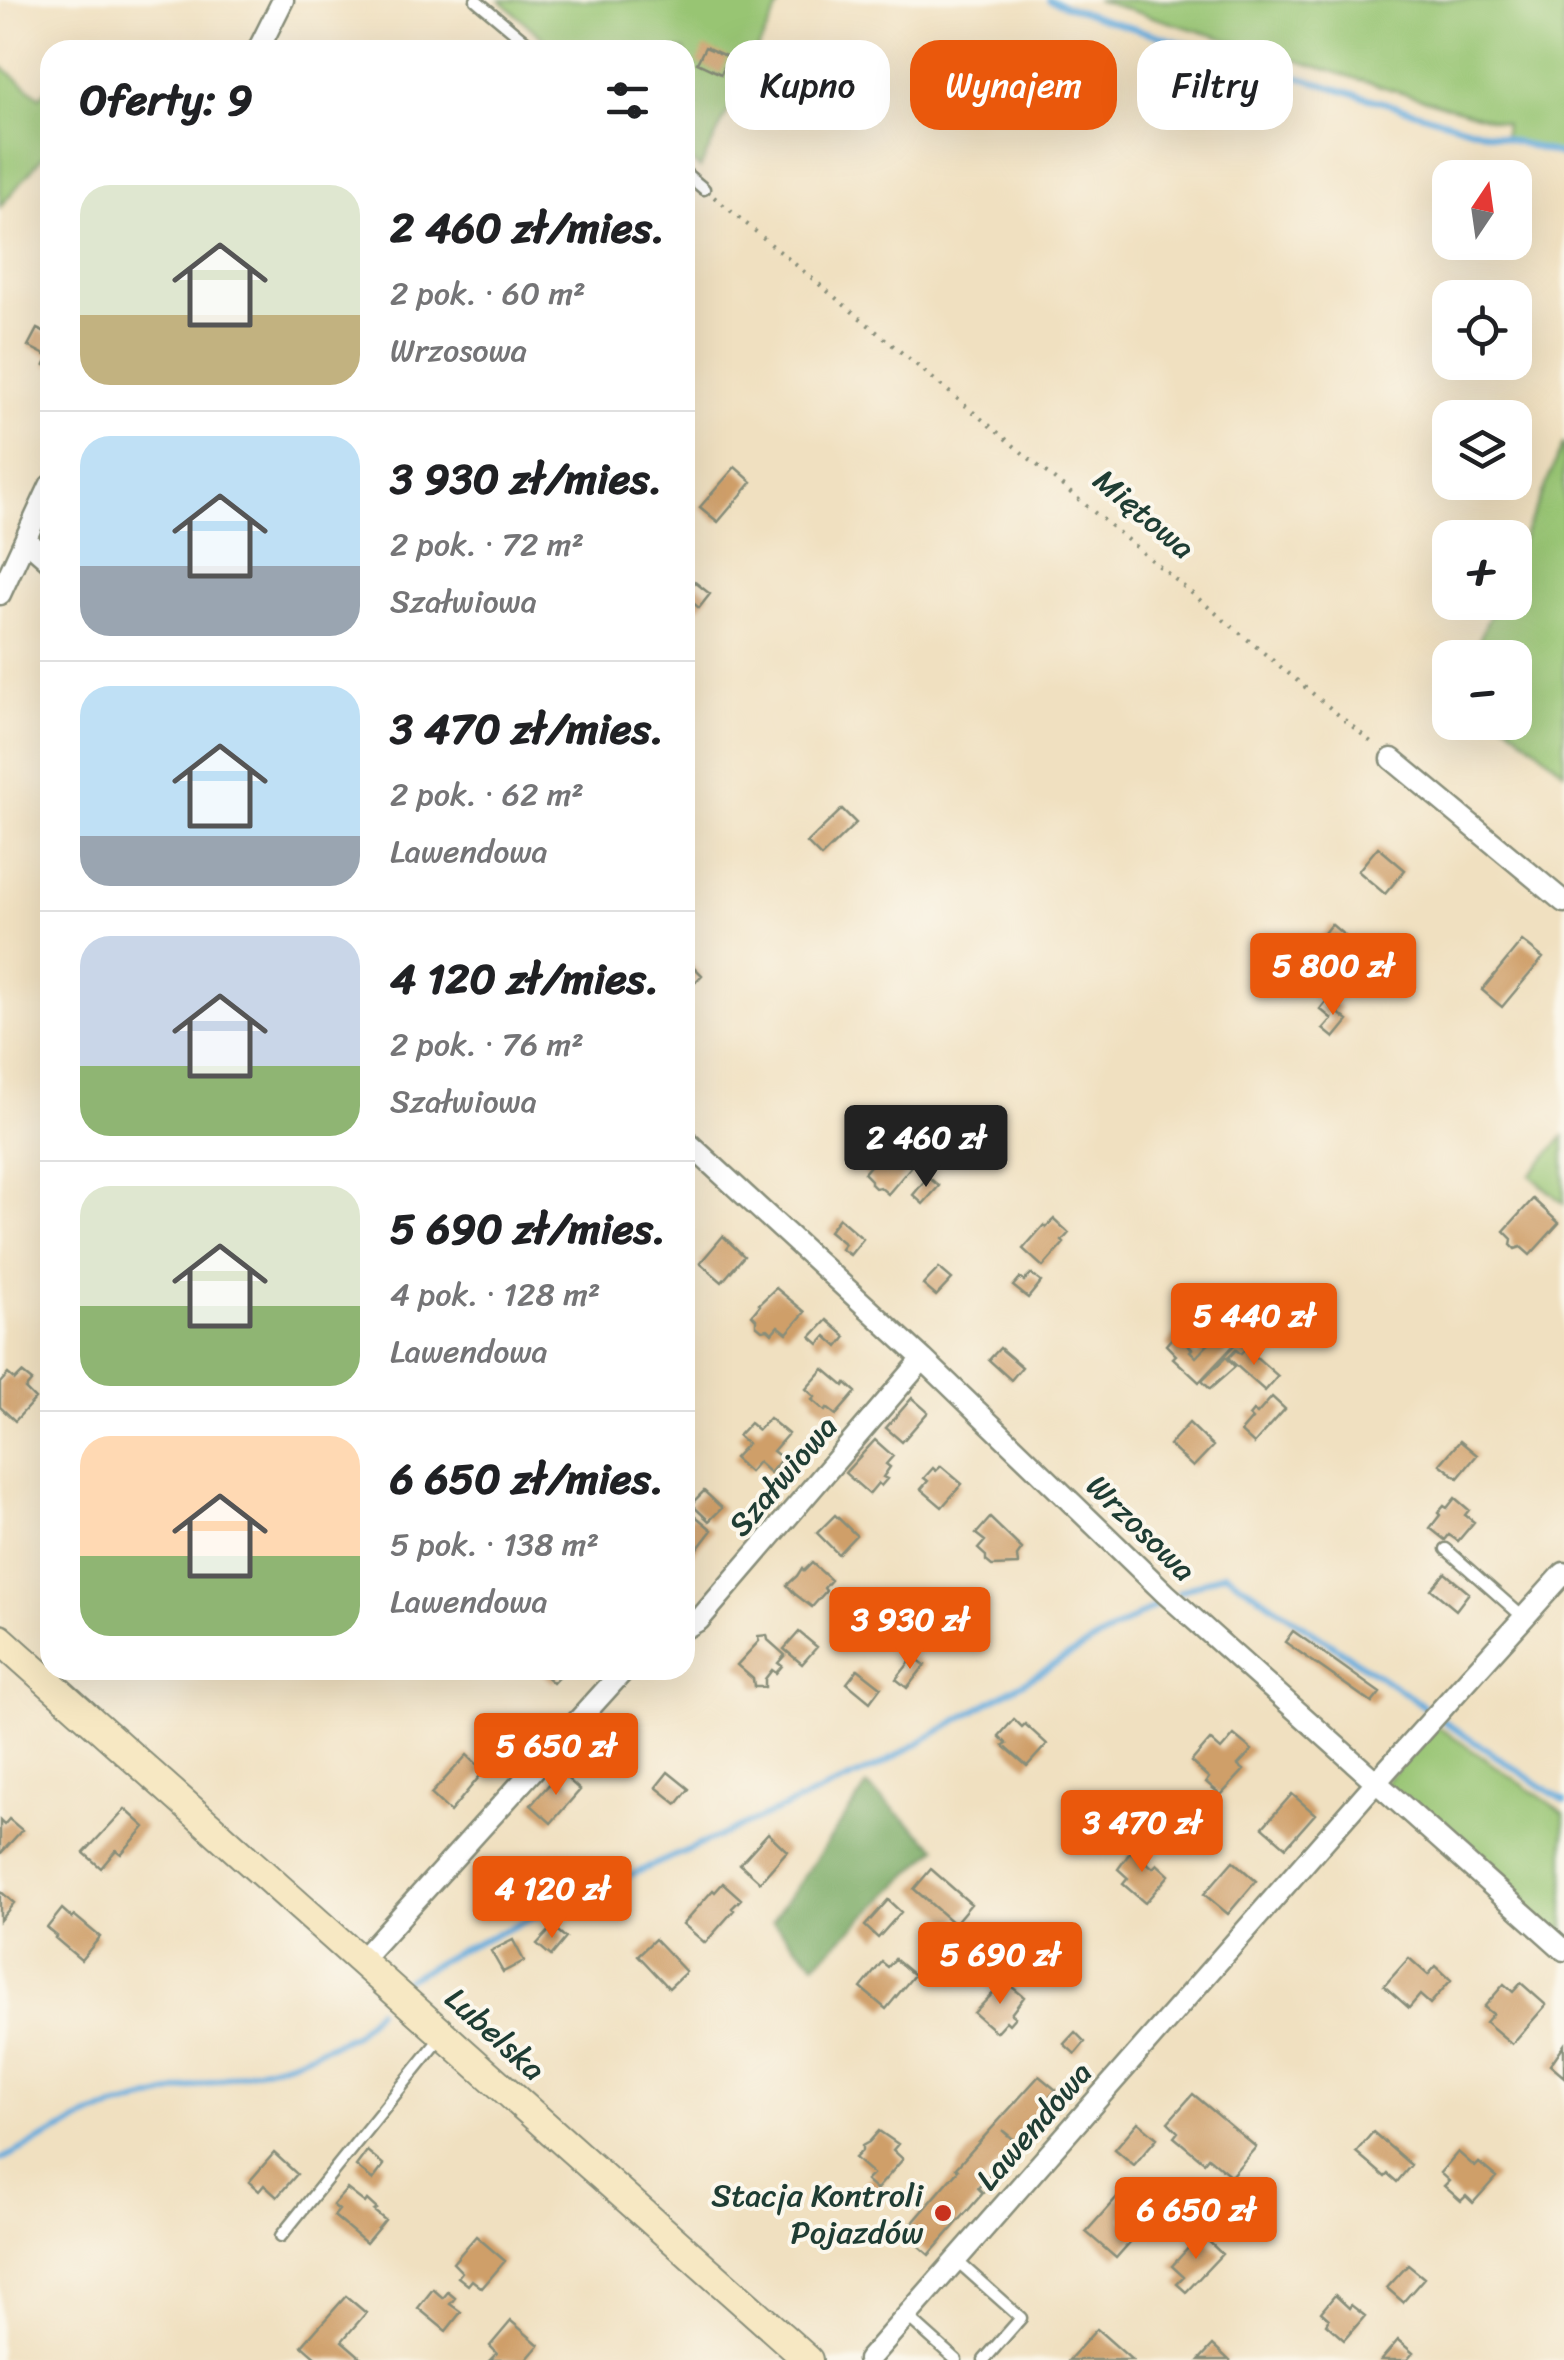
<!DOCTYPE html>
<html lang="pl">
<meta charset="utf-8">
<style>
body{margin:0;font-family:Sriracha,sans-serif;background:#f2f2f2;color:#202124;height:100vh;display:flex;flex-direction:column;font-size:38px;white-space:nowrap}
*{box-sizing:border-box;margin:0}
p{font-size:32px;color:#757577}
.icon{flex:none;width:55px;height:55px;fill:none;stroke:currentColor;stroke-width:2;stroke-linecap:round;stroke-linejoin:round}
.map{position:relative;flex:1;overflow:hidden}
.drawer{position:absolute;left:40px;top:40px;width:655px;height:1640px;display:flex;flex-direction:column;background:#fff;border-radius:30px;box-shadow:0 10px 40px #0002}
.drawer>*{flex:none}
.top-card{position:absolute;left:725px;top:40px;width:688px;height:90px;display:flex;gap:20px}
.needle{width:65px;rotate:13deg}
.buttons{position:absolute;left:1432px;top:160px;display:grid;gap:20px}
.buttons a{display:grid;place-items:center;width:100px;height:100px;border-radius:20px;background:#fff;box-shadow:0 10px 40px #0002;font-size:50px}
.price{position:absolute;translate:-50% -85px;padding:0 22px;border-radius:10px;background:#ea580c;color:#fff;font-size:32px;line-height:65px;filter:drop-shadow(0 2px 5px #0008)}
.price::after{content:'';position:absolute;left:50%;top:60px;width:30px;height:22px;margin-left:-15px;background:inherit;clip-path:polygon(0 0,100% 0,50% 100%)}
.price.active{background:#222;color:#fff}
ul{padding:0;list-style:none}
li{display:flex;align-items:center;gap:30px;height:250px;padding:0 40px}
li+li{border-top:2px solid #e0e0e0}
li span{display:grid;place-items:center;flex:none;width:280px;height:200px;border-radius:30px;color:#555}
li>.icon{margin-inline-start:auto}
span .icon{width:120px;height:120px;fill:#fffc;stroke-width:1}
li b{font-size:42px}
h2{display:flex;justify-content:space-between;align-items:center;height:120px;padding:0 40px;font-size:42px}
.tag{padding:0 35px;border-radius:30px;background:#fff;box-shadow:0 10px 40px #0002;font-size:35px;line-height:90px}
.tag.active{background:#ea580c;color:#fff}
.map>svg:first-child{display:block}
.green{fill:#98c573;stroke:#5c8154;stroke-width:2.5}
.forest{fill:#7aaa65;stroke:#4c744c;stroke-width:2.5}
.lines{fill:none;stroke-linecap:round;stroke-linejoin:round}
.stream{stroke:#65abdc;stroke-width:6}
.building{fill:#cf9f69}
.lane-casing{stroke:#888e7a;stroke-width:15}
.street-casing{stroke:#888e7a;stroke-width:25}
.secondary-casing{stroke:#888e7a;stroke-width:32}
.path{stroke:#888e7a;stroke-width:4;stroke-dasharray:2.5 8;stroke-linecap:butt}
.lane{stroke:#fff;stroke-width:10}
.street{stroke:#fff;stroke-width:20}
.secondary{stroke:#f7e8c3;stroke-width:28}
.poi-dot{fill:#c8321e;stroke:#fbf7ec;stroke-width:4}
.labels{text-anchor:middle;dominant-baseline:central;stroke-width:8;stroke-linejoin:round;paint-order:stroke}
.street-label{font-size:32px;fill:#1f3d34;stroke:#fbf7ec}
.poi-label{font-size:32px;fill:#1f3d34;stroke:#fbf7ec;text-anchor:end}
</style>
<div class="map">
<svg width="1564" height="2360" viewBox="0 0 1564 2360">
<rect width="100%" height="100%" fill="#fbf7ec"/>
<filter id="ink" filterUnits="userSpaceOnUse"><feTurbulence type="fractalNoise" baseFrequency=".01" numOctaves="2"/><feDisplacementMap in="SourceGraphic" scale="20" xChannelSelector="R" yChannelSelector="G"/><feConvolveMatrix kernelMatrix="1 2 1 2 8 2 1 2 1" color-interpolation-filters="sRGB"/></filter>
<filter id="wash" filterUnits="userSpaceOnUse"><feTurbulence type="fractalNoise" baseFrequency=".0048" numOctaves="4" result="noise"/><feDisplacementMap in="SourceGraphic" scale="40" xChannelSelector="R" yChannelSelector="G"/><feGaussianBlur stdDeviation="2.25" result="paint"/><feColorMatrix in="noise" values="0 0 0 0 0 0 0 0 0 0 0 0 0 0 0 0 0 1.4 0 .05"/><feComposite in="paint" operator="in"/></filter>
<g filter="url(#wash)">
<rect width="100%" height="100%" fill="#f0e0c0"/>
<path class="green" d="M500,0h282l-82,168 -15,-12v-106h-129z
M1096,0h468v158l-60,-20 2,-14z
M0,65l40,32 10,-11v62l-50,59z
M1564,442v329l-58,-48 9,-1v-64l-43,-1 23,-54 20,-1v-46z
M1564,1136v68l-34,-29z
M1437,1726l127,87v130l-180,-160z"/>
<path class="forest" d="M867,1786l70,62 -122,116 -43,-43z"/>
<g class="lines">
<path class="stream" d="M1049,0l53,19 462,137
M1179,1592l46,-19 196,131 31,23 112,74
M406,1980l56,-31 415,-182 278,-161
M0,2160l95,-47 199,-53 60,-25 23,-25"/>
</g>
<g id="blocks">
<path class="building" d="M705,47l23,10 -7,17 -24,-11z
M37,329l13,6v32l-5,-2 4,-8 -21,-11z
M735,467l17,15 -34,40 -18,-15z
M691,579l19,15 -11,14 -14,-12v-10z
M842,809l14,14 -35,34 -14,-14z
M1378,847l27,23 -20,24 -27,-23z
M1331,924l20,17 -11,12 -19,-16z
M1522,941l21,17 -41,49 -20,-17z
M685,958l17,17 -17,18z
M1329,998l12,10 -4,4 11,9 -14,17 -11,-9 9,-10 -12,-10z
M887,1146l24,21 -23,27 -8,-7 -5,1 -4,-4v-4l-7,-7z
M928,1177l11,9 -16,18 -10,-9z
M1533,1199l26,24 -29,32 -9,-8 -6,2 -4,-4 1,-6 -8,-8z
M839,1218l24,21 -13,16 -9,-6 4,-5 -16,-13z
M1054,1219l15,14 -7,8 2,2 -21,24 -20,-18 21,-24 2,2z
M723,1236l21,20 -22,26 -22,-19z
M939,1268l13,11 -16,17 -13,-11z
M1031,1274l10,8 -13,16 -15,-12 7,-8 4,3z
M776,1288l29,24 -18,21 -9,-7 -6,7 -4,-4 -6,1 -6,-5v-6l-4,-4 8,-10 -1,-1z
M827,1320l19,17 -8,10 -12,-11 -7,8 -8,-7z
M1222,1330l14,13 -37,39 -26,-24 3,-3 -10,-10 10,-12 16,16 -2,2 6,6z
M1000,1348l22,19 -11,13 -22,-20z
M1246,1348l32,28 -13,15 -37,-33 8,-8 5,4z
M1226,1357l9,10 -25,22 -8,-8z
M824,1369l20,17 2,-3 10,9 -20,23 -9,-7 -2,3 -13,-11 3,-3 -9,-8z
M22,1373l10,8 -7,8 10,10 -20,22 -15,-14v-24l8,-9 7,6z
M1272,1397l13,12 -31,35 -13,-12 11,-13 -3,-3 4,-5 4,3z
M912,1398l16,14 -26,30 -16,-14z
M769,1418l19,16 -15,17 9,7 -12,15 -12,-11 -9,10 -15,-14 13,-14 -9,-8 12,-13 8,7z
M1189,1423l24,23 -20,21 -24,-22z
M875,1440l18,16 -7,8 4,3 -7,10 4,2 -6,7 -3,-3 -9,11 -24,-21z
M1460,1441l17,14 -19,23 -18,-14z
M941,1466l21,18 -20,23 -21,-18 7,-8 -4,-3 9,-10 3,3z
M704,1491l18,17 -13,13 -18,-17z
M1455,1498l14,12 -4,5 9,7 -16,19 -9,-6 -4,5 -15,-12 10,-13 -2,-2 6,-7 3,2z
M693,1514l19,16 -27,35v-42z
M835,1515l21,20 -18,19 -21,-21z
M990,1518l32,31 -5,7 1,9 -26,1 -6,-5v-5l-8,-7 7,-8 -9,-7z
M812,1563l19,17 -7,8 2,3 -14,16 -17,-13 -8,-9 10,-9 5,-8 2,3z
M1445,1573l24,20 -13,17 -25,-21z
M1293,1631l87,62 -8,10 -87,-61z
M799,1632l18,15 -15,17 -18,-15z
M767,1635l1,5 17,15 -7,8 4,3 -6,7 -4,-3 -7,9v8h-11l-1,-8 -16,-14 22,-24 -1,-5z
M914,1657l11,8 -18,23 -11,-9z
M858,1669l23,18 -11,15 -23,-19z
M539,1670h26l-12,13z
M1014,1719l8,8 3,-3 22,20 -20,22 -23,-20 3,-2 -8,-8z
M1234,1735l18,15 -14,15 6,5 -23,25 -15,-13 3,-4 -18,-16 19,-22 11,10z
M467,1755l17,16 -34,41 -19,-18z
M560,1772l20,18 -29,33 -20,-18z
M668,1772l21,17 -12,15 -21,-17z
M1292,1794l23,20 -29,33 -23,-20z
M125,1809l20,18 -24,27 -5,-4 -15,18 -17,-15z
M9,1819l13,11 -22,24v-33l4,4z
M768,1833l19,18 -27,31 -20,-18z
M1137,1847l12,10 -3,5 7,6 4,-4 12,11 -24,28 -22,-19 5,-6 -10,-9 14,-19 1,1z
M1233,1861l23,20 -28,33 -24,-20z
M931,1869l40,35 -17,20 -40,-35z
M723,1883l18,16 -9,9 2,2 -29,33 -22,-19 30,-34 2,2z
M0,1891l14,12 -14,17z
M888,1900l13,12 -23,26 -13,-12z
M62,1909l10,9 2,-3 26,22 -19,23 -26,-22 2,-2 -10,-8z
M553,1927l13,11 -15,18 -14,-12z
M655,1939l31,33 -17,16 -31,-33z
M513,1940l11,21 -21,11 -12,-21z
M1409,1958l19,17 8,-9 15,14 -21,24 -10,-9 -11,13 -25,-22z
M895,1959l19,16 -28,34 -25,-21 21,-26 6,5z
M1005,1981l19,16 -13,17 4,3 -6,7 -3,-3 -10,11 -22,-19z
M1521,1983l25,22 -34,39 -26,-22 7,-8 -9,-7 20,-23 9,8z
M1075,2032l10,10 -10,12 -11,-10z
M1564,2045v32l-14,-12z
M1039,2076l17,14 -10,11 9,7 -33,38 -20,-16 19,17 -13,15 -4,-4 -26,30 5,5 -54,62 -25,-22 54,-63 -2,-2z
M1193,2094l63,53 -25,29 -23,-19 -4,5 -30,-25 4,-5 -10,-10z
M1138,2122l19,16 -23,27 -19,-16z
M879,2131l19,13 -5,6 10,9 -27,31 -10,-9 7,-7 -18,-16 7,-7v-5l7,-4z
M1373,2132l38,33 -14,17 -9,-8 -3,3 -29,-25z
M367,2151l17,14 -11,15 -17,-14z
M1458,2152l17,15 4,-4 17,14 -23,26 -7,-7 -5,5 -17,-15 5,-5 -9,-8z
M274,2153l23,21 -20,23 -13,-12 -5,6 -10,-9z
M1208,2179l13,11 -38,42 -12,-10z
M347,2189l18,14 2,-3 10,9 -3,2 11,9 -19,23 -32,-27 5,-6 -6,-5z
M1118,2196l14,12 -10,11 16,14 -22,25 -30,-26z
M1201,2234l21,20 -36,38 -9,-8 7,-7 -12,-11z
M476,2236l29,25 -23,27 -10,-8 -4,5 -10,-8 4,-5 -9,-9z
M1408,2265l16,13 -21,24 -16,-14z
M433,2289l10,9 5,-6 7,6 -5,6 11,8 -15,19 -28,-23z
M1335,2295l14,13 2,-3 14,11 -21,24 -18,-16 3,-5 -8,-7z
M346,2296l20,17 -24,28 22,19h-46l-16,-14z
M511,2321l28,24 -13,15h-36l7,-7 -7,-7z
M1097,2329l35,31h-63z
M1398,2340l15,13 -6,7h-26z
M1213,2345l16,15h-30z"/>
</g>
</g>
<g filter="url(#ink)">
<use href="#blocks" fill-opacity="0" stroke="#888e7a" stroke-width="2.5"/>
<g class="lines">
<defs>
<path id="lane" d="M476,0l60,50
M685,173l19,16
M1446,1549l78,69
M281,2236l162,-201
M956,2260l65,58 -37,42
M907,2316l49,44"/>
<path id="street" d="M258,50l25,-50
M26,540l24,21
M0,594l50,-108
M1392,759l172,143
M685,1140l238,219 243,235 398,356
M685,1628l14,-8 224,-261
M361,1960l263,-290
M868,2360l508,-578 188,-209"/>
<path id="secondary" d="M0,1639l808,721"/>
</defs>
<use href="#lane" class="lane-casing"/>
<use href="#street" class="street-casing"/>
<use href="#secondary" class="secondary-casing"/>
<path class="path" d="M714,197l662,549"/>
<use href="#lane" class="lane"/>
<use href="#street" class="street"/>
<use href="#secondary" class="secondary"/>
</g>
</g>
<circle class="poi-dot" cx="943" cy="2213" r="10"/>
<g class="labels">
<g class="street-label">
<text transform="translate(1144 514) rotate(40)">Miętowa</text>
<text transform="translate(783 1476) rotate(-49)">Szałwiowa</text>
<text transform="translate(1141 1528) rotate(44)">Wrzosowa</text>
<text transform="translate(495 2034) rotate(42)">Lubelska</text>
<text transform="translate(1034 2126) rotate(-49)">Lawendowa</text>
</g>
<g class="poi-label">
<text x="923" y="2195">Stacja Kontroli<tspan x="923" dy="37">Pojazdów</tspan></text>
</g>
</g>
</svg>
<div class="buttons">
<a><svg class="needle" viewBox="-14 -14 28 28"><path d="M0-13l5 13h-10z" fill="#e53935"/><path d="M0 13l5-13h-10z" fill="#757577"/></svg></a>
<a><svg class="icon" aria-label="locate" viewBox="0 0 24 24"><circle cx="12" cy="12" r="6"/><path d="M12 2v4M12 18v4M2 12h4M18 12h4"/></svg></a>
<a><svg class="icon" aria-label="layers" viewBox="0 0 24 24"><path d="M12 4l9 5-9 5-9-5zM3 14l9 5 9-5"/></svg></a>
<a>+</a>
<a>−</a>
</div>
<b class="price" style="left:1333px;top:1018px">5 800 zł</b>
<b class="price active" style="left:926px;top:1190px">2 460 zł</b>
<b class="price" style="left:1254px;top:1368px">5 440 zł</b>
<b class="price" style="left:910px;top:1672px">3 930 zł</b>
<b class="price" style="left:556px;top:1798px">5 650 zł</b>
<b class="price" style="left:1142px;top:1875px">3 470 zł</b>
<b class="price" style="left:552px;top:1941px">4 120 zł</b>
<b class="price" style="left:1000px;top:2007px">5 690 zł</b>
<b class="price" style="left:1196px;top:2262px">6 650 zł</b>
<div class="top-card">
<a class="tag">Kupno</a>
<a class="tag active">Wynajem</a>
<a class="tag">Filtry</a>
</div>
<section class="drawer">
<h2>Oferty: 9<svg class="icon" aria-label="filters" viewBox="0 0 24 24"><path d="M4 7h16M4 17h16"/><circle cx="9" cy="7" r="2"/><circle cx="15" cy="17" r="2"/></svg></h2>
<ul>
<li><span style="background:linear-gradient(#dfe7d0 65%,#c2b280 0)"><svg class="icon" aria-label="home" viewBox="0 0 24 24"><path d="M3 11l9-7 9 7M6 9v11h12V9"/></svg></span><div><b>2 460 zł/mies.</b><p>2 pok. · 60 m²</p><p>Wrzosowa</p></div></li>
<li><span style="background:linear-gradient(#bfe0f5 65%,#9aa5b1 0)"><svg class="icon" aria-label="home" viewBox="0 0 24 24"><path d="M3 11l9-7 9 7M6 9v11h12V9"/></svg></span><div><b>3 930 zł/mies.</b><p>2 pok. · 72 m²</p><p>Szałwiowa</p></div></li>
<li><span style="background:linear-gradient(#bfe0f5 75%,#9aa5b1 0)"><svg class="icon" aria-label="home" viewBox="0 0 24 24"><path d="M3 11l9-7 9 7M6 9v11h12V9"/></svg></span><div><b>3 470 zł/mies.</b><p>2 pok. · 62 m²</p><p>Lawendowa</p></div></li>
<li><span style="background:linear-gradient(#c9d6e8 65%,#8fb573 0)"><svg class="icon" aria-label="home" viewBox="0 0 24 24"><path d="M3 11l9-7 9 7M6 9v11h12V9"/></svg></span><div><b>4 120 zł/mies.</b><p>2 pok. · 76 m²</p><p>Szałwiowa</p></div></li>
<li><span style="background:linear-gradient(#dfe7d0 60%,#8fb573 0)"><svg class="icon" aria-label="home" viewBox="0 0 24 24"><path d="M3 11l9-7 9 7M6 9v11h12V9"/></svg></span><div><b>5 690 zł/mies.</b><p>4 pok. · 128 m²</p><p>Lawendowa</p></div></li>
<li><span style="background:linear-gradient(#ffd9b3 60%,#8fb573 0)"><svg class="icon" aria-label="home" viewBox="0 0 24 24"><path d="M3 11l9-7 9 7M6 9v11h12V9"/></svg></span><div><b>6 650 zł/mies.</b><p>5 pok. · 138 m²</p><p>Lawendowa</p></div></li>
</ul>
</section>
</div>
